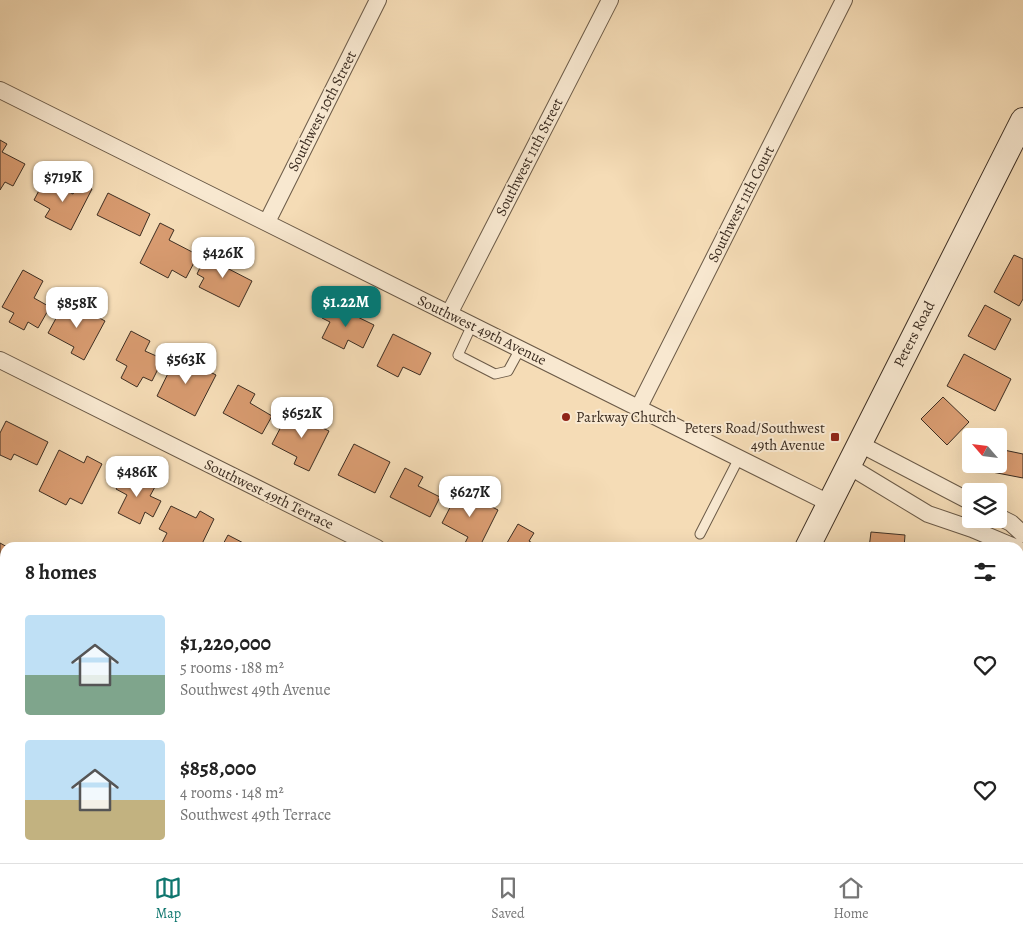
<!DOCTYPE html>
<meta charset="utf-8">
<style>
body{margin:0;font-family:Alegreya,serif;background:#f6f6f6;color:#222;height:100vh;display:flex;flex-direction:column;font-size:19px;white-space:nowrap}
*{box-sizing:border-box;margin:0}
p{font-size:16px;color:#767676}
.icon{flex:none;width:28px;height:28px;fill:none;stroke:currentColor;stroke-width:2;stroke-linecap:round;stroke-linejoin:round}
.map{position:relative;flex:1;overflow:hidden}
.drawer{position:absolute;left:0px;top:542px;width:1024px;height:321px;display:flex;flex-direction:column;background:#fff;border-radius:15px 15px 0 0;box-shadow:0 5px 20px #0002}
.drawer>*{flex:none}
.needle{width:32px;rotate:298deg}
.controls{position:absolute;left:962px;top:428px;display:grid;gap:10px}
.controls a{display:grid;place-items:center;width:45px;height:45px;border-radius:5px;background:#fff;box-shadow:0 5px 20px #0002;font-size:25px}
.price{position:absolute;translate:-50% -42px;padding:0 11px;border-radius:10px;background:#fff;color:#222;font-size:16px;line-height:32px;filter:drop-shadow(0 1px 2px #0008)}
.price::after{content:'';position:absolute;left:50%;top:30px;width:15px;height:11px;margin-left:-8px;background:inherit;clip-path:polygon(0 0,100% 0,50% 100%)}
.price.current{background:#0f766e;color:#fff}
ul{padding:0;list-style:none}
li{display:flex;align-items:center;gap:15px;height:125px;padding:0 25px}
li span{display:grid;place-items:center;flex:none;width:140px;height:100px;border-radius:5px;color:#555}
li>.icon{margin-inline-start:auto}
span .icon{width:60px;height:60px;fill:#fffc;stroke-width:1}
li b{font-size:21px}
h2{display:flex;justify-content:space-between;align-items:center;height:60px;padding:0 25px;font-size:21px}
.tabs{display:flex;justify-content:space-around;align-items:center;height:70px;border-top:1px solid #e0e0e0;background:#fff;font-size:14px;color:#767676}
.tabs a{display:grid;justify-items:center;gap:2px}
.tabs .current{color:#0f766e}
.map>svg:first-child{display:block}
.building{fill:#d89b70;stroke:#3d2e22}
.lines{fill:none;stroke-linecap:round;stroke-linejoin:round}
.service-casing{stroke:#6b5a47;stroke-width:11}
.minor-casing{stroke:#6b5a47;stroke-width:18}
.secondary-casing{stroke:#3d2e22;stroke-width:26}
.service{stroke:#f8e8d0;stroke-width:9}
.minor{stroke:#f8e8d0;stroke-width:16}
.secondary{stroke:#f8e8d0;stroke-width:24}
.poi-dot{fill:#8f2418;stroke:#f8e8d0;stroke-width:2}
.labels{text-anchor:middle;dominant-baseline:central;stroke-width:4;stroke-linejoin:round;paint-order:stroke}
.street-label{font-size:15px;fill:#3d2e22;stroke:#f8e8d0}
.poi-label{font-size:15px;fill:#3d2e22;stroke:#f8e8d0;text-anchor:start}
</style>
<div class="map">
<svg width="1023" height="863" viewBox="0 0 1023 863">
<rect width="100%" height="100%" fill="#f5dcb6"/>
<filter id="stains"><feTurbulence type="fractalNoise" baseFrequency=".004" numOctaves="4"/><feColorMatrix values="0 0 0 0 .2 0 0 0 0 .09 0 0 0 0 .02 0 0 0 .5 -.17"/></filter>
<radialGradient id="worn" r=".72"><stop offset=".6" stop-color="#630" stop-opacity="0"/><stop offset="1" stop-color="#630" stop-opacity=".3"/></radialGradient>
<path class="building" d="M0,140l7,4 -5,8 23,12 -12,22 -8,-4 -5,8z
M45,179l28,15 6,-11 13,6 -21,41 -26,-13 5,-8 -16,-9z
M108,193l42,21 -10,22 -43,-21z
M160,223l14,7 -5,10 29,15 -12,23 -14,-8 -4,8 -28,-15z
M209,249l19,9 -5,8 29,15 -13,26 -40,-20 5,-9 -7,-4z
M1014,255l9,4v40l-4,7 -25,-14z
M23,270l20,11 -9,17 16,9 -12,21 -10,-6 -4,8 -15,-8 5,-9 -12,-6z
M66,300l39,21 -21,39 -13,-7 3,-6 -26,-14z
M329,303l45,22 -11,23 -15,-8 -4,9 -22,-11 8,-16 -8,-4z
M985,305l26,14 -16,31 -27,-14z
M131,331l19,10 -5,10 18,8 -11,22 -9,-4 -6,10 -16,-9 6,-12 -11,-6z
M393,334l38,19 -11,22 -17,-8 -5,10 -21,-11z
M964,354l47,25 -16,32 -48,-25z
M177,355l39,20 -21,41 -38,-20z
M238,385l17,9 -5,9 22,13 -10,18 -39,-21z
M943,397l26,25 -22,23 -26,-26z
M302,407l14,7 -4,9 17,8 -20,40 -15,-7 3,-7 -25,-13 12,-23 9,5z
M6,421l42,21 -11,23 -23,-11 -3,6 -11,-5v-22z
M354,444l36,18 -15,31 -37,-18z
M999,449l24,5v24l-31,-6 2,-8h5z
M59,450l25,13 3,-7 15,8 -20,40 -12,-6 -4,7 -27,-14z
M405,468l18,9 -5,9 22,11 -10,20 -40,-20z
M126,471l30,14 -6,11 11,5 -8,16 -8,-5 -5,12 -22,-11 9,-18 -11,-6z
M459,490l39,20 -19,38h-6l-8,-5 3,-6 -26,-14z
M171,506l25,12 4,-7 14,8 -14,29h-29l-9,-5 5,-10 -8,-4z
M518,524l16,9 -5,8 12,7h-37z
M871,532l34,3 -1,13h-35z
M228,535l25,13h-32z
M0,543l9,5h-4l-1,13 1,1v30l-5,-3z
M0,695l5,7v23l-5,4z
M1019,709l4,2v39l-4,-3z
M19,859h31l-2,4h-31z
M174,859h37l-2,4 -7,-3 -2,3h-25l2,-3z
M299,859h51l7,4h-60z
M545,859h43l-2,4h-11l-7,-4 -3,4h-12z
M734,859h29l-2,4h-19z
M936,859h11l8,4h-21z"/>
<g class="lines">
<defs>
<path id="service" d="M472,325l-14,30 37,19 13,-3 12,-22
M700,534l39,-76"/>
<path id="minor" d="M0,90l829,413
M267,222l111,-222
M449,314l161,-314
M0,360l377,188
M639,407l205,-407
M858,443l113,59
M847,465l81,49 44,15 45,19
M999,517l12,6 12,11
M1019,600l4,-8
M0,637l5,3
M0,805l5,-9
M447,859l8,4
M256,863l2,-4
M885,863l2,-4"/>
<path id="secondary" d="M807,548l216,-428
M647,863l2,-4"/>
</defs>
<use href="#service" class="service-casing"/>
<use href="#minor" class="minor-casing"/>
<use href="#secondary" class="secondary-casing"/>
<use href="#service" class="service"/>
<use href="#minor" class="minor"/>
<use href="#secondary" class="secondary"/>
</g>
<g class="poi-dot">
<circle cx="566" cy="417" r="5"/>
<rect x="830" y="432" width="10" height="10" rx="2.5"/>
</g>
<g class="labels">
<g class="street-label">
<text transform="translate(322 111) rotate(-63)">Southwest 10th Street</text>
<text transform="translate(529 157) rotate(-63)">Southwest 11th Street</text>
<text transform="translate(741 204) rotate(-63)">Southwest 11th Court</text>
<text transform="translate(482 330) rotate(26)">Southwest 49th Avenue</text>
<text transform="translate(914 334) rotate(-63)">Peters Road</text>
<text transform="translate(269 494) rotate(26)">Southwest 49th Terrace</text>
</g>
<g class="poi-label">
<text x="576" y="417">Parkway Church</text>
<text x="825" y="428" text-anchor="end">Peters Road/Southwest<tspan x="825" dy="17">49th Avenue</tspan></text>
</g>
</g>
<rect width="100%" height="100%" filter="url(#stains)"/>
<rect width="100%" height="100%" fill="url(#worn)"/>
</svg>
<div class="controls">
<a><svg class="needle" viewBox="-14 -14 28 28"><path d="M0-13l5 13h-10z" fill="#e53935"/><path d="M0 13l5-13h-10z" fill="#767676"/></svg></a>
<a><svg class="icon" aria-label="layers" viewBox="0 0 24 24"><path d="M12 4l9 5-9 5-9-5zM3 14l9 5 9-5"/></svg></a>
</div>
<b class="price" style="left:63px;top:203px">$719K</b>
<b class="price" style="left:223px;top:279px">$426K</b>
<b class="price current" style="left:346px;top:328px">$1.22M</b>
<b class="price" style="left:77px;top:329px">$858K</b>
<b class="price" style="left:186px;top:385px">$563K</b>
<b class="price" style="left:302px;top:439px">$652K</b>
<b class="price" style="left:137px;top:498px">$486K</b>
<b class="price" style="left:470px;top:518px">$627K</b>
<section class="drawer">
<h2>8 homes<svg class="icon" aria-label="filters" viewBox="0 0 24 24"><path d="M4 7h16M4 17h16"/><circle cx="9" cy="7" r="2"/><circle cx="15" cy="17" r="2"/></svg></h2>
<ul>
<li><span style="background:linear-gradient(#bfe0f5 60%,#7fa58c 0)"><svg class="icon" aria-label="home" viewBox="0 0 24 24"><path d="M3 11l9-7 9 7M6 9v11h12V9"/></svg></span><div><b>$1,220,000</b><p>5 rooms · 188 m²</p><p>Southwest 49th Avenue</p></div><svg class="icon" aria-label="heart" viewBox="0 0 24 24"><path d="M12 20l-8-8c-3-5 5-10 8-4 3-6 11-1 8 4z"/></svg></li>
<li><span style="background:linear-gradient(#bfe0f5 60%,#c2b280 0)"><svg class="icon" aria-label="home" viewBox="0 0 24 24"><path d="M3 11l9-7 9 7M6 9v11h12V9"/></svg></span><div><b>$858,000</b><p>4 rooms · 148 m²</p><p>Southwest 49th Terrace</p></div><svg class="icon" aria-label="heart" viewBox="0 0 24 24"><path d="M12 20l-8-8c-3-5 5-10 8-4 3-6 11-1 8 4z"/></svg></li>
</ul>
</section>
</div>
<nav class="tabs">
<a class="current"><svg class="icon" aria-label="map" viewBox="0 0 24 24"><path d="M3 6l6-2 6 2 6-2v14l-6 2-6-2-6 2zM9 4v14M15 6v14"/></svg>Map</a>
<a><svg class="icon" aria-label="saved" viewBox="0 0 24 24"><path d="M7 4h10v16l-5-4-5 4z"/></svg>Saved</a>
<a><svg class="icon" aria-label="home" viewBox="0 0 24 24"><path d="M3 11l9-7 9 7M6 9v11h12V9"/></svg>Home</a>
</nav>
